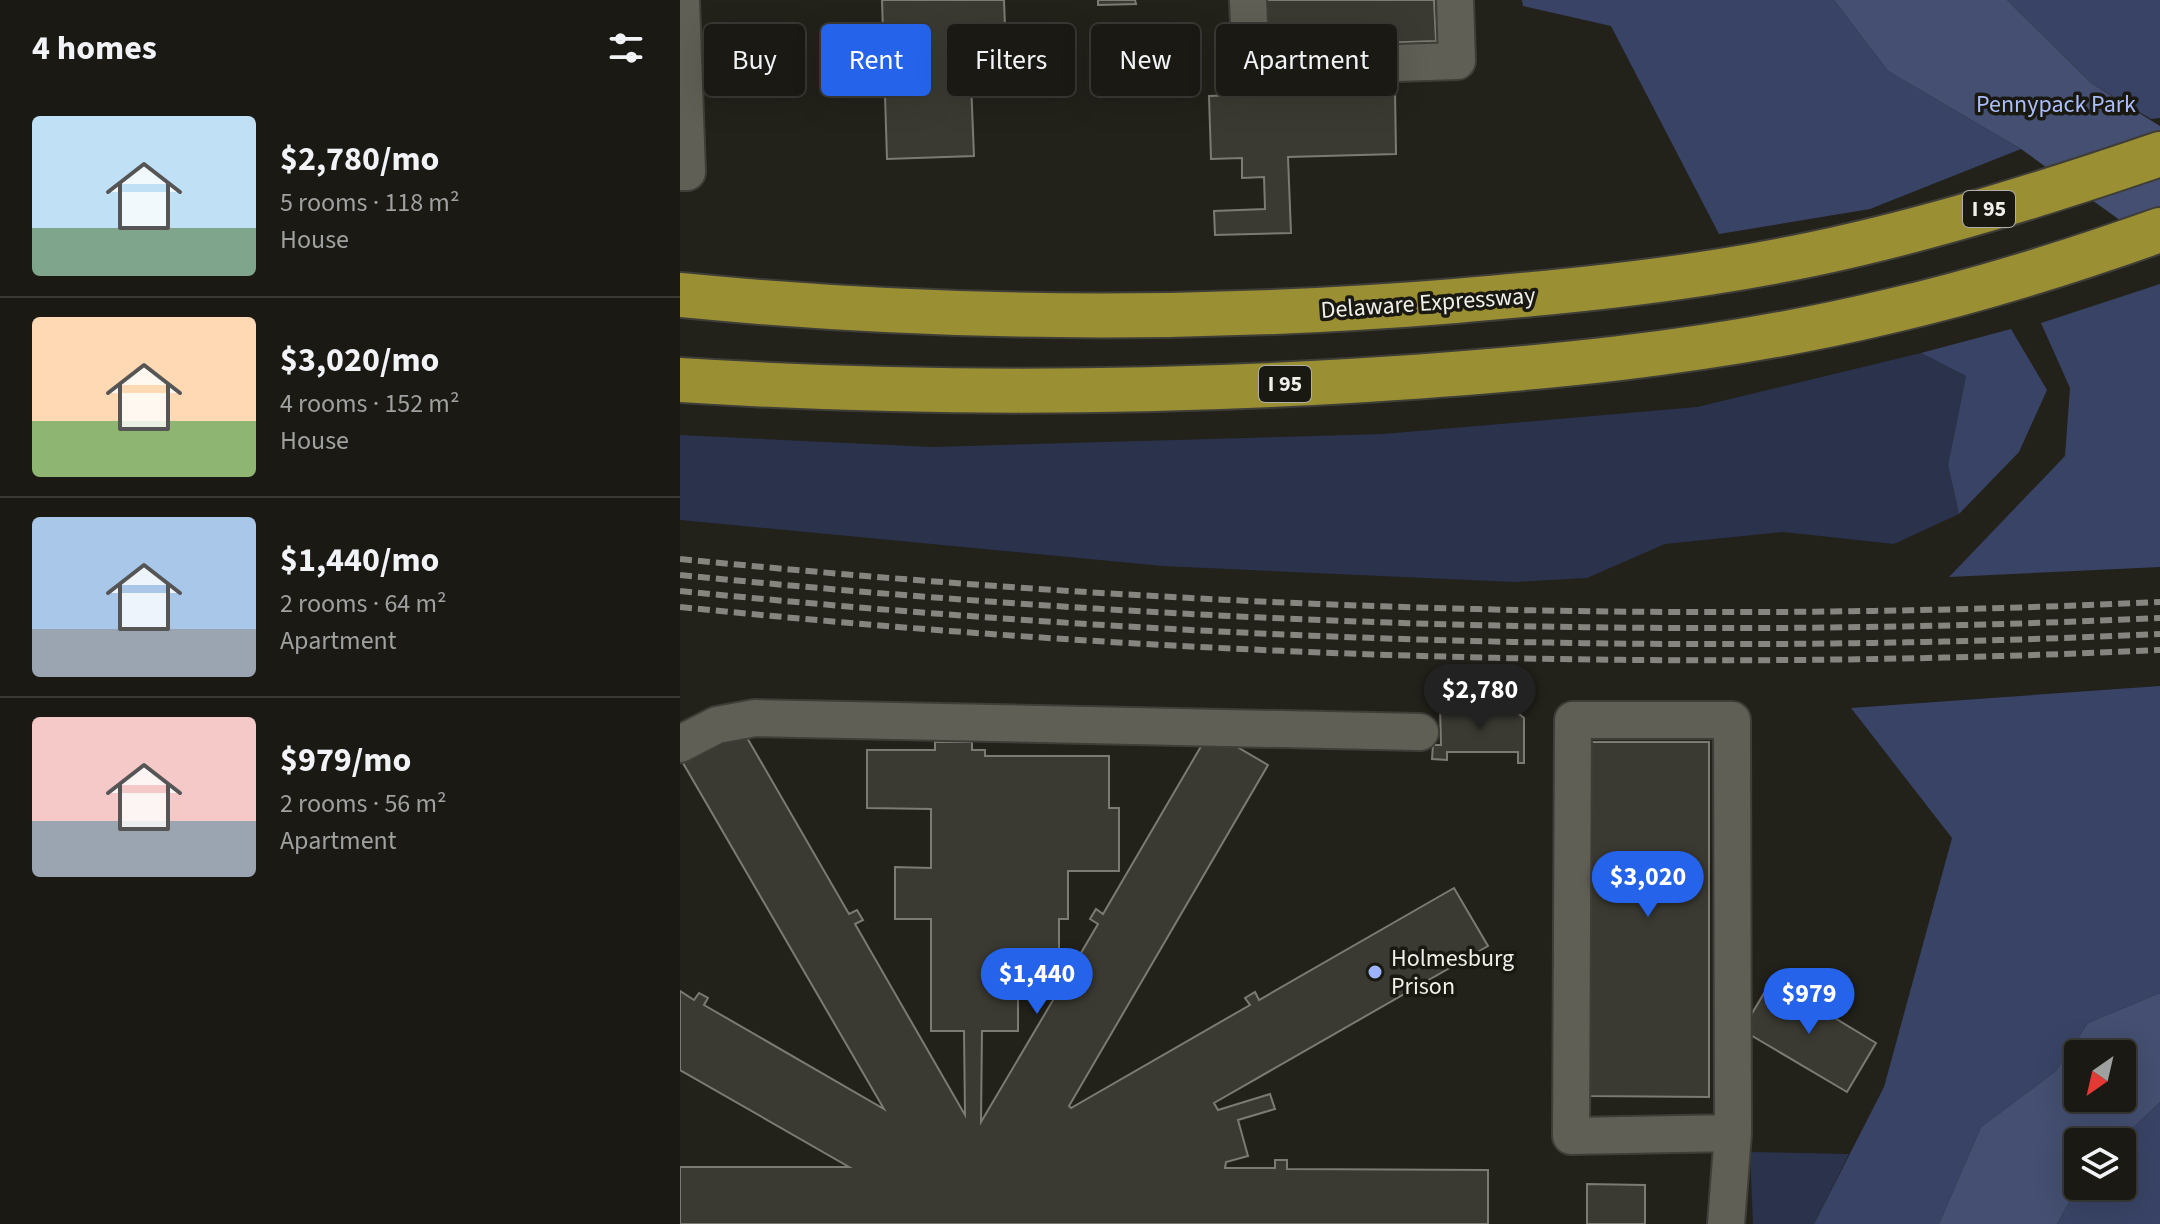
<!DOCTYPE html>
<meta charset="utf-8">
<style>
body{margin:0;font-family:"Source Sans 3",sans-serif;background:#272622;color:#f1f3f6;height:100vh;display:flex;flex-direction:column;font-size:30px;white-space:nowrap}
*{box-sizing:border-box;margin:0}
p{font-size:26px;color:#9fa0a0}
.icon{flex:none;width:44px;height:44px;fill:none;stroke:currentColor;stroke-width:2;stroke-linecap:round;stroke-linejoin:round}
.map{position:relative;flex:1;overflow:hidden}
.drawer{display:flex;flex-direction:column;background:#1a1914;width:680px}
.drawer>*{flex:none}
.top-card{position:absolute;left:24px;top:24px;width:760px;height:72px;display:flex;gap:16px}
.needle{width:52px;rotate:214deg}
.fabs{position:absolute;left:1384px;top:1040px;display:grid;gap:16px}
.fabs a{display:grid;place-items:center;width:72px;height:72px;border-radius:8px;background:#1a1914;box-shadow:0 8px 32px #0002,0 0 0 2px #383834;font-size:40px}
.price{position:absolute;translate:-50% -68px;padding:0 18px;border-radius:28px;background:#2563eb;color:#fff;font-size:26px;line-height:52px;filter:drop-shadow(0 2px 4px #0008)}
.price::after{content:'';position:absolute;left:50%;top:48px;width:24px;height:18px;margin-left:-12px;background:inherit;clip-path:polygon(0 0,100% 0,50% 100%)}
.price.selected{background:#222;color:#fff}
ul{padding:0;list-style:none}
li{display:flex;align-items:center;gap:24px;height:200px;padding:0 32px}
li+li{border-top:2px solid #383834}
li span{display:grid;place-items:center;flex:none;width:224px;height:160px;border-radius:8px;color:#555}
li>.icon{margin-inline-start:auto}
span .icon{width:96px;height:96px;fill:#fffc;stroke-width:1}
li b{font-size:34px}
h2{display:flex;justify-content:space-between;align-items:center;height:96px;padding:0 32px;font-size:34px}
.chip{padding:0 28px;border-radius:8px;background:#1a1914;box-shadow:0 8px 32px #0002,0 0 0 2px #383834;font-size:28px;line-height:72px}
.chip.selected{background:#2563eb;color:#fff}
main{display:flex;flex:1;min-height:0}
.map>svg:first-child{display:block}
.green{fill:#2a324c}
.forest{fill:#394365}
.water{fill:#444f71;fill-rule:evenodd}
.building{fill:#3b3a32;stroke:#7c7b72;stroke-width:2}
.lines{fill:none;stroke-linecap:round;stroke-linejoin:round}
.minor-casing{stroke:#3e3d37;stroke-width:40}
.highway-casing{stroke:#3e3d37;stroke-width:48}
.minor{stroke:#605f56;stroke-width:36}
.highway{stroke:#9b8f33;stroke-width:44}
.rail{stroke:#86857f;stroke-width:6;stroke-dasharray:12 6;stroke-linecap:butt}
.poi-dot{fill:#9db4fd;stroke:#191811;stroke-width:3}
.labels{text-anchor:middle;dominant-baseline:central;stroke-width:7;stroke-linejoin:round;paint-order:stroke}
.shield{fill:#191811;stroke:#b0aea9;stroke-width:2}
.shield-label{font-size:22px;font-weight:bold;fill:#f0efea}
.park-label{font-size:24px;fill:#abbefb;stroke:#191811}
.street-label{font-size:24px;fill:#f0efea;stroke:#191811}
.poi-label{font-size:24px;fill:#f0efea;stroke:#191811;text-anchor:start}
</style>
<main>
<section class="drawer">
<h2>4 homes<svg class="icon" aria-label="filters" viewBox="0 0 24 24"><path d="M4 7h16M4 17h16"/><circle cx="9" cy="7" r="2"/><circle cx="15" cy="17" r="2"/></svg></h2>
<ul>
<li><span style="background:linear-gradient(#bfe0f5 70%,#7fa58c 0)"><svg class="icon" aria-label="home" viewBox="0 0 24 24"><path d="M3 11l9-7 9 7M6 9v11h12V9"/></svg></span><div><b>$2,780/mo</b><p>5 rooms · 118 m²</p><p>House</p></div></li>
<li><span style="background:linear-gradient(#ffd9b3 65%,#8fb573 0)"><svg class="icon" aria-label="home" viewBox="0 0 24 24"><path d="M3 11l9-7 9 7M6 9v11h12V9"/></svg></span><div><b>$3,020/mo</b><p>4 rooms · 152 m²</p><p>House</p></div></li>
<li><span style="background:linear-gradient(#a9c7e8 70%,#9aa5b1 0)"><svg class="icon" aria-label="home" viewBox="0 0 24 24"><path d="M3 11l9-7 9 7M6 9v11h12V9"/></svg></span><div><b>$1,440/mo</b><p>2 rooms · 64 m²</p><p>Apartment</p></div></li>
<li><span style="background:linear-gradient(#f6c9c9 65%,#9aa5b1 0)"><svg class="icon" aria-label="home" viewBox="0 0 24 24"><path d="M3 11l9-7 9 7M6 9v11h12V9"/></svg></span><div><b>$979/mo</b><p>2 rooms · 56 m²</p><p>Apartment</p></div></li>
</ul>
</section>
<div class="map">
<svg width="1480" height="1224" viewBox="0 0 1480 1224">
<rect width="100%" height="100%" fill="#22211a"/>
<path class="green" d="M1241,353l45,23 -18,89 11,49 -65,30 -111,-12 -118,12 -78,34 -73,4 -351,-16 -483,-46v-85l253,12 450,-13 314,-27z
M1070,1152l99,2 -35,70h-61z"/>
<path class="forest" d="M842,0h312l54,71 133,78 -151,60 -151,25 -108,-208 -88,-20z
M1327,0h153v118l-9,1 -60,-36z
M1480,284v283l-211,10 116,-121 5,-68 -29,-65z
M1331,329l36,61 -28,62 -60,62 -11,-49 18,-89 -45,-23z
M1480,686v307l-72,30 -32,48 -75,56 -42,97h-125l70,-137 68,-249 -101,-130z
M1480,1102v122h-103l21,-38h44v-44h-4z"/>
<path class="water" d="M1154,0h173l84,83 69,43v123l-139,-100 -133,-78z
M1480,993v109l-42,40h-40v44l-21,38h-118l42,-97 75,-56 32,-48zM1398,1054h44v44h-44z"/>
<path class="building" d="M202,0h122l3,80 -36,2 3,74 -87,3z
M418,0h37l1,4 -38,1z
M583,0h171l2,41 -172,6z
M715,90l1,64 -108,3 3,76 -76,2 -1,-24 51,-2 -1,-32 -22,1v-20l-31,1 -2,-63z
M760,708l73,1 11,9v45h-6v-11h-71v8l-15,-1 1,-14h8z
M62,729l107,185 8,-4 6,10 -8,4 110,191 -1,-84h-33v-112h-36v-52l36,1v-59l-64,-1v-58h68v-8h37v8h13v6h124v52h10v63h-51v48h-9v34l-41,-1v79h-36l-1,91 117,-198 -8,-5 6,-10 7,5 107,-183 58,34 -199,341 2,2 179,-103 -5,-7 10,-6 4,8 195,-112 34,58 -274,157 4,7 52,-16 5,15 -37,11 10,36 -22,6 -1,6h50v-8h12v9l201,1v54h-808v-57h169l-169,-97v-79l14,9 5,-7 9,5 -4,7 180,104 -201,-346z
M907,742h122v355l-121,-1z
M1092,980l104,63 -29,49 -105,-62z
M907,1184l58,1v39h-58z"/>
<g class="lines">
<defs>
<path id="minor" d="M568,0l3,68 206,-7 -2,-61
M0,172h7l-6,-172
M0,744l37,-19 38,-7 665,14
M1046,1224l7,-91 -1,-413h-159l-2,416 162,-3"/>
<path id="highway" d="M0,295c258,25 517,27 775,6 120,-10 239,-22 358,-47 118,-25 233,-61 347,-100
M0,380c223,14 446,14 669,1 181,-11 361,-27 537,-69 93,-21 184,-50 274,-82"/>
</defs>
<use href="#minor" class="minor-casing"/>
<use href="#highway" class="highway-casing"/>
<use href="#minor" class="minor"/>
<use href="#highway" class="highway"/>
<path class="rail" d="M0,559c491,49 987,66 1480,43
M0,575c492,49 986,66 1480,43
M0,591c492,49 987,66 1480,43
M0,607c491,50 987,66 1480,43"/>
</g>
<circle class="poi-dot" cx="695" cy="972" r="8"/>
<g class="labels">
<g class="shield">
<rect x="1283" y="191" width="52" height="36" rx="6"/>
<rect x="579" y="366" width="52" height="36" rx="6"/>
</g>
<g class="shield-label">
<text x="1309" y="209">I 95</text>
<text x="605" y="384">I 95</text>
</g>
<g class="park-label">
<text x="1376" y="104">Pennypack Park</text>
</g>
<g class="street-label">
<text transform="translate(748 303) rotate(-4)">Delaware Expressway</text>
</g>
<g class="poi-label">
<text x="711" y="958">Holmesburg<tspan x="711" dy="28">Prison</tspan></text>
</g>
</g>
</svg>
<div class="fabs">
<a><svg class="needle" viewBox="-14 -14 28 28"><path d="M0-13l5 13h-10z" fill="#e53935"/><path d="M0 13l5-13h-10z" fill="#9fa0a0"/></svg></a>
<a><svg class="icon" aria-label="layers" viewBox="0 0 24 24"><path d="M12 4l9 5-9 5-9-5zM3 14l9 5 9-5"/></svg></a>
</div>
<b class="price selected" style="left:800px;top:732px">$2,780</b>
<b class="price" style="left:968px;top:919px">$3,020</b>
<b class="price" style="left:357px;top:1016px">$1,440</b>
<b class="price" style="left:1129px;top:1036px">$979</b>
<div class="top-card">
<a class="chip">Buy</a>
<a class="chip selected">Rent</a>
<a class="chip">Filters</a>
<a class="chip">New</a>
<a class="chip">Apartment</a>
</div>
</div>
</main>
